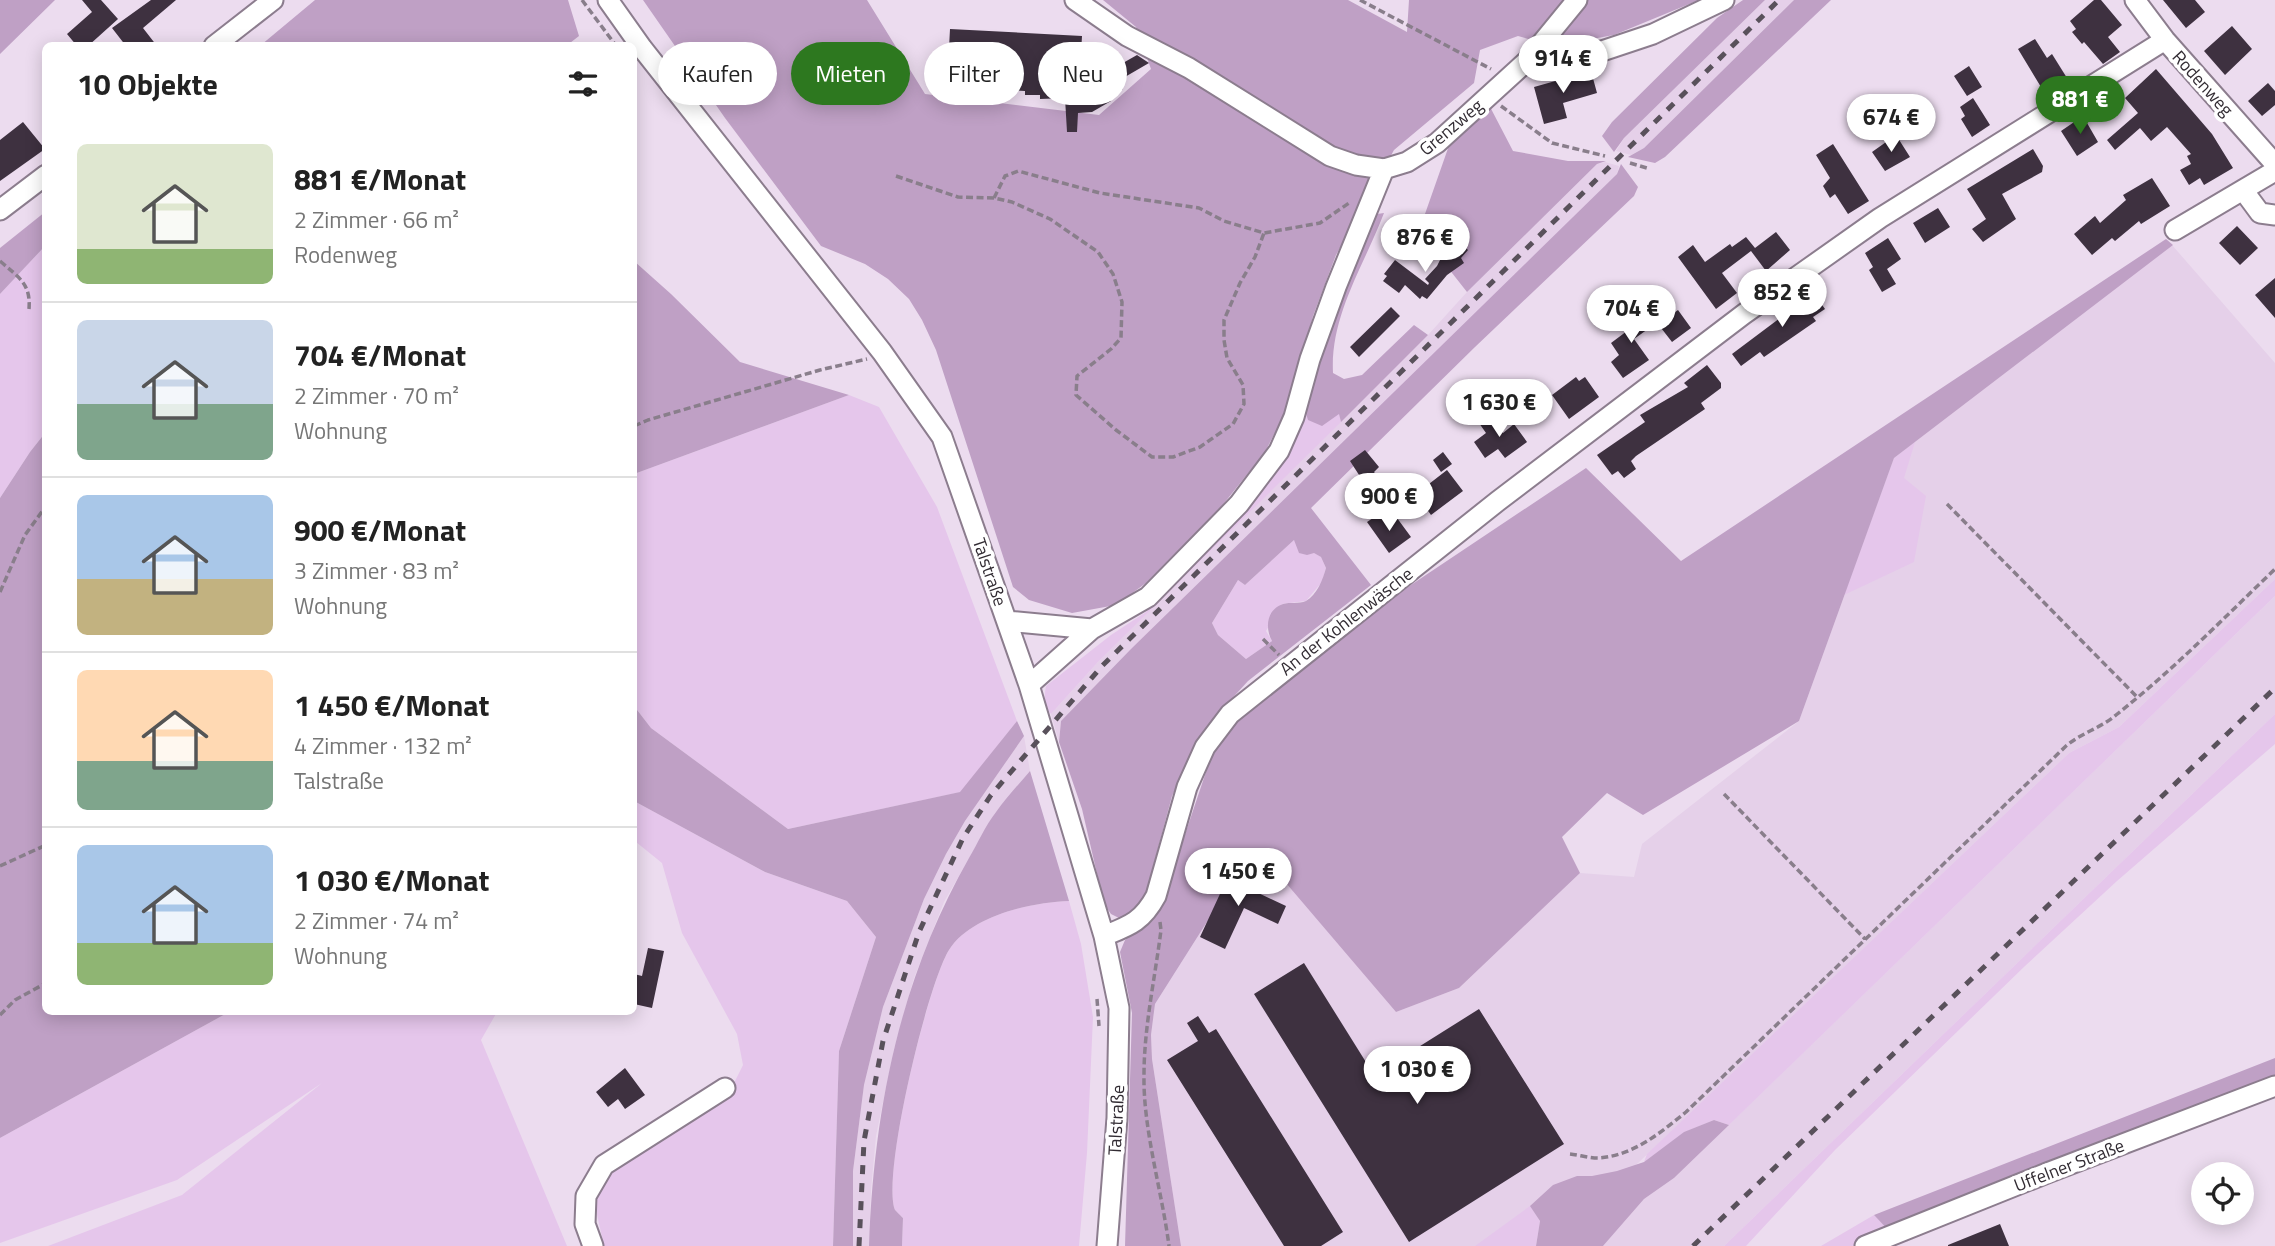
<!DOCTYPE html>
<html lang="de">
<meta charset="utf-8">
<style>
body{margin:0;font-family:"Titillium Web",sans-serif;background:#f2f2f2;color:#222;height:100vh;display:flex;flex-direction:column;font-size:26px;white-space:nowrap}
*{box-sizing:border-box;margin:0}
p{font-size:23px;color:#767676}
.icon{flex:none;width:38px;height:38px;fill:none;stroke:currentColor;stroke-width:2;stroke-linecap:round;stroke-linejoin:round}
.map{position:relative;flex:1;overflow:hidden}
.drawer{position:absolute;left:42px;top:42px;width:595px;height:973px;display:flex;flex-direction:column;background:#fff;border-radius:10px;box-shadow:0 4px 18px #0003}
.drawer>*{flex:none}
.hud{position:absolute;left:658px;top:42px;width:665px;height:63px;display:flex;gap:14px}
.controls{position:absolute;left:2191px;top:1162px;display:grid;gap:14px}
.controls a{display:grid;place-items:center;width:63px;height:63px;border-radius:50%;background:#fff;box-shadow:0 4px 18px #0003;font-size:35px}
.price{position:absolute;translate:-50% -60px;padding:0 16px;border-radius:24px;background:#fff;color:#222;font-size:23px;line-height:46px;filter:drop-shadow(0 2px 4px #0008)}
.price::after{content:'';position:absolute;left:50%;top:42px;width:21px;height:16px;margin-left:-10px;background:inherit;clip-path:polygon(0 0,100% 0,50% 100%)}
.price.active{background:#2d781f;color:#fff}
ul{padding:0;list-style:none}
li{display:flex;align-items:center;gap:21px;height:175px;padding:0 35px}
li+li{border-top:2px solid #e0e0e0}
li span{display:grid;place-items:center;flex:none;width:196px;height:140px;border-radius:10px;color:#555}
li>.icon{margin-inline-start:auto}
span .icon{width:84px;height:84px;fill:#fffc;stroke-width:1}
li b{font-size:30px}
h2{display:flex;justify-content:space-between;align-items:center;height:84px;padding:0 35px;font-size:30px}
.pill{padding:0 24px;border-radius:32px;background:#fff;box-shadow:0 4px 18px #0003;font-size:24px;line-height:63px}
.pill.active{background:#2d781f;color:#fff}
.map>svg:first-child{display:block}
.built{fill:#e5d0e9}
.green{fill:#e5c6eb}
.forest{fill:#bfa0c5;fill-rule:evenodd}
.building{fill:#3e3140}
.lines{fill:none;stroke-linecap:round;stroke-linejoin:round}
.minor-casing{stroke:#8c7d8e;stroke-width:23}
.path{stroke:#897e8b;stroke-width:3.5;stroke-dasharray:7 3.5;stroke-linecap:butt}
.minor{stroke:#fff;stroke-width:19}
.rail{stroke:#59515b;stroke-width:5;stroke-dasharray:9 9;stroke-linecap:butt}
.labels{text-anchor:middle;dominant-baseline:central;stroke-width:7;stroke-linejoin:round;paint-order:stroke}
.street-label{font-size:18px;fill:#322c33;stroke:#fff}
</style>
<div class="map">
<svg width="2275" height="1246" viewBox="0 0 2275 1246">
<rect width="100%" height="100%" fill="#ecdcef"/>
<path class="built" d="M1765,0h29l-150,148 -13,7 -15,-4 8,-13z
M1605,162l14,4 -2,8 -556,547 -2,21 -8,-28 47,-52 330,-327 39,-43 130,-128z
M2172,245l103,118v216l-156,148 -50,26 -452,430 -139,63h-297l-29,-187 -1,-24 4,-31 69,-109 40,-40 132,157 63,-24 121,-115 54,4 8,-33 157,-123 95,-263z
M2275,596v118l-551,532h-121l41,-47 30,-21z
M1024,736l6,35 -35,42 -51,89 -30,76 -20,71 -18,87 -5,54 -2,56h-16v-75l11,-86 19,-78 41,-108 22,-45 19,-33z"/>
<path class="green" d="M45,246v187l-15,19 -30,46v-204z
M849,395l30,12 58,100 80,214 -56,71 -173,37 -137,-101 -17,-22v-232z
M1304,407l35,6 2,9 -243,240 -47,52c-7,-8 -7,-18 -5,-28l65,-51 35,-23 64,-66 71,-80 12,-24z
M1915,442l-11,36 22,18 -12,66 -70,33 50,-137z
M1294,540l27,17 5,11 -4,14 -16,19 -24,3 -16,27 6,10 -26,18 -28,-24 -6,-12 26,-43 7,5z
M2275,579v17l-546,529 -15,-5 -29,12 -41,30 3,-8 422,-401 50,-26z
M2275,714v30l-158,137 -92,85 -190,184 -89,96h-22z
M634,801l131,71 82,29 29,36 -37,114 -6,195h-229l-10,-45 20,-37 115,-71 14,-28 -6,-31 -55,-101 -20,-70 -26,-21 -2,1z
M1069,901l12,43 12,73 -6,136 -8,93h-177l1,-28c-1,-1 -7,-7 -8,-8 -14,-34 33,-226 54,-260 21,-34 83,-48 120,-49z
M229,1012h268l-16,28 86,206h-519l134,-51 140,-112 -145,97 -177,63v-105z
M1530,1206l10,15 -4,25h-61z
M1874,1215l15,16 -37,15h-31z"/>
<path class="forest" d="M0,0h55l-55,54z
M315,0h253l11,36 -13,10 -305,-1z
M643,0h224l58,94 174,21 52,-46 -15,-42 -33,-27h245l59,32 2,-32h290l-85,35 -61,11 -35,-10 -38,14 -6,33 -80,67 -58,105 -23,61 -22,85 -26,51 -44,55 -75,76 -30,22 -44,8 -43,-13 -16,-13 -77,-237 -14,-30 -13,-21 -21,-20 -23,-15 -44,-18 -96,-128z
M1743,0h22l-141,138 -10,14 -12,-16 10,-14 105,-104z
M1794,0h37l-166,157 -10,6 -27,-6 16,-9z
M1488,103l25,48 55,10h38l-9,3 -130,128 -48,-61 33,-94z
M1621,164l17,23 -4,9 -159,151 -164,161 60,77 -123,96 -31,34 -17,25 -28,56 -31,116 -20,7 -10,-5 -7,-10 -22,-95 -23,-67 2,-21 70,-72 486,-475zM1294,540l5,13 8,2 7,-2 7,4 5,11c-3,11 -9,27 -20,33 -7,3 -16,1 -23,3 -17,6 -18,24 -11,37l-26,18 -28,-24 -6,-12 26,-43 7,5z
M45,212v34l-45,48v-46z
M1384,213c-20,53 -54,102 -51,160l11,6 18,-4 52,-50 14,10 -87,87 -2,-8 -17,12 -14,-6 -4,-13 37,-120 36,-73z
M2166,239l7,6 -279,213 -95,263 -156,94 -36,-22 -45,44 18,36 -121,115 -63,24 -133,-156 -39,39 -69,109 -4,31 1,24 29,187h-56l7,-233 -12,-61 5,-12 34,-28 53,-158 23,-32 33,-32 97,-70 16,-15 205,-137 95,93z
M634,261l37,33 69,68 109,33 -215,79z
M45,433l1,579h183l-229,126v-640l30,-46z
M634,706l17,22 137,101 172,-37 57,-71 7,15 -59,85 -19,33 -22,45 -41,108 -19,78 -11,86v75h-20l6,-195 37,-114 -29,-36 -82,-29 -131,-71z
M1030,771l39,130c-37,1 -99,15 -120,49 -21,33 -68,226 -54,260 1,1 7,7 8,8l-1,28h-33c5,-138 31,-267 100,-388 9,-15 16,-32 27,-46 10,-14 22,-27 34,-41z
M2275,1058v22l-386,151 -15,-16z
M1714,1120l15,5 -55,53 -30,21 -41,47h-67l4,-25 -10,-15 23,-21 24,-9h15l25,-5 27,-9 40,-30z"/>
<path class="building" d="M82,0h19l17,19 -30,27h-11l-10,-12 25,-22z
M151,0h25l-33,28 14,18h-31l-14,-18z
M2094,0h7l21,25 -14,12 12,15 -17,12 -19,-22 -2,2 -10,-12 4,-3 -6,-8z
M2163,0h32l10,12 -19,16z
M2232,26l20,23 -27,26 -21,-24z
M950,29l132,7 -3,52 58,-33 12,8 -31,18 5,8 -14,9 2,3 -19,11 -14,1 -1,19h-10l-2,-34 -25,1v-4h-15v-4l-78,-5z
M2035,39l12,19 5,-4 15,24 -23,14 -26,-43z
M1969,66l13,21 -15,9 -13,-20z
M2156,69l56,65 21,34 -29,17 -4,-7 -11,7 -9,-15 11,-6 -4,-8 4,-2 -24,-27 -16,14 -11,-13 -25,22 -8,-10 31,-27 -13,-15z
M1591,71l6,22 -34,10 4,15 -23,6 -10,-37z
M2268,83l7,8v14l-13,11 -14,-15z
M1973,98l17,27 -18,12 -11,-18 4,-3 -5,-9z
M1914,104l9,14 -20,13 -9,-14z
M2083,116l15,26 -21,14 -16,-25z
M23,122l22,27 -45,32v-41z
M1896,135l14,22 -25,14 -13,-19z
M1833,144l36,57 -21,13 -13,-20 -5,4 -7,-12 7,-8 -14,-23z
M2033,149l10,17 -1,6 -40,22 14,25 -33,23 -11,-13 14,-10 -19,-30z
M2152,178l18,28 -29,18 -2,-3 -24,20 -3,-3 -20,17 -18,-21 21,-18 5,7 26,-23 -3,-5z
M1938,208l12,19 -25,16 -12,-20z
M2237,226l21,22 -18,17 -21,-22z
M1776,232l14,18 -24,21 -15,-20 -29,22 15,20 -21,16 -38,-52 15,-12 12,17 25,-18 2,3 14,-10 9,11z
M1888,238l13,21 -14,10 9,15 -14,8 -13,-22 4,-3 -8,-14z
M1459,242l9,8 -7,8 3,5 -17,12 -20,24 -5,-3 -2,3 -15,-14 -6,8 -16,-12 4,-5 -3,-2 11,-14 33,25 1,-2 -4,-4 12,-13 6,-12z
M2275,278v40l-20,-23z
M1812,291l13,18 -12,8 3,4 -52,36 -4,-5 -19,14 -9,-12 60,-45 -1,-3z
M1391,307l9,9 -41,41 -9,-10z
M1645,310l10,14 -21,15 15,21 -26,18 -12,-16 8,-7 -8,-12 16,-12 -5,-7z
M1678,310l13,18 -19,14 -14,-18z
M1707,365l14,18v5l-20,15 4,6 -69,47 -5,5 5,8 -12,9 -6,-7 -6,4 -15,-20 48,-33 -5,-7 48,-28 -4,-4z
M1576,377l3,4 6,-4 14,20 -30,22 -17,-24z
M1489,415l14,18 11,-9 13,18 -22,16 -7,-9 -13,9 -11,-16 12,-9 -7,-10z
M1365,450l14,17 -5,5 8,10 -17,13 -10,-6 6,-11 -11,-17z
M1443,452l9,12 -11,8 -8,-12z
M1447,470l16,21 -32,24 -15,-21z
M1379,514l8,12 10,-8 14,19 -22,16 -22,-31z
M1232,868l25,11 -5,11 34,16 -8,18 -34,-16 -19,41 -25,-12z
M648,948l16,3 -12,57 -18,-4v-30l8,2z
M1304,963l70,112 105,-66 85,135 -155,98 -155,-248z
M1198,1016l11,17 7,-4 127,203 -22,14h-37l-117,-186 31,-19 -11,-18z
M625,1068l20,27 -20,14 -7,-10 -10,8 -12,-15z
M2000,1224l9,22h-61v-1z"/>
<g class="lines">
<defs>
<path id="minor" d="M608,0l34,48 240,304 60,85 87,248 75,251 15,72 -2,110 -10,128
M1075,0l52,36 62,32 141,88 26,9 28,4 23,-7 30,-19 90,-82 50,-61
M2135,0l30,40 110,124
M214,46l59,-46
M1527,61l48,-1 78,-26 71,-34
M2243,190l17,23 15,2
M0,210l46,-35
M2175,230l100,-59
M1007,621l85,8
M1029,685l63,-56 56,-32 91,-93 40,-53 15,-34 16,-58 26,-72 48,-118
M1104,936c25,-10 38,-14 52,-40l31,-109 18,-40 25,-33 268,-213 246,-187 136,-96 285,-178
M593,1246l-8,-22 1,-28 18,-31 121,-77
M1865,1246l182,-73 228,-87"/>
</defs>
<use href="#minor" class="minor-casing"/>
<path class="path" d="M582,0l32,43
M1360,0l131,69
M1501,106l51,37 53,13
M1630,163l20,6
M896,176l62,21 36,1 18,4 38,17 48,33 15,22 9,28 -1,36 -10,11 -34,27 -1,19 40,35 36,27h21l27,-10 33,-23 11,-20 -1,-19 -16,-27 -3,-18v-20l16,-37 15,-26 9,-24
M994,198l11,-22 13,-5 82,22 99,15 25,13 40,12 56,-10 29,-20
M0,261c18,16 31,22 29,48
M634,426l14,-6 172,-50 47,-11
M1947,504l191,194
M0,592l25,-57 21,-29
M1263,639l16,16
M1724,794l141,145
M0,866l46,-21
M1160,922l1,8c-6,48 -17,97 -17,145 -1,55 18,116 25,171
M1097,999l2,27
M0,1015l15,-15 31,-17
M1570,1154c9,1 19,4 28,4 35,-2 62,-25 88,-46l380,-366c15,-13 35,-18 50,-31 57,-45 107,-96 159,-146"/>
<use href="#minor" class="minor"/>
<path class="rail" d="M859,1246l5,-105 19,-100 36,-109 44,-94 28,-43 111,-129 677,-666
M1693,1246l582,-558"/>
</g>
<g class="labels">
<g class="street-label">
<text transform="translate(2203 83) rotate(48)">Rodenweg</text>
<text transform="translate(1451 127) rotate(-40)">Grenzweg</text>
<text transform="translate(990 572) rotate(71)">Talstraße</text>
<text transform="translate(1346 621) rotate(-38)">An der Kohlenwäsche</text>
<text transform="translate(1116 1120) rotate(-87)">Talstraße</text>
<text transform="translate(2069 1165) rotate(-21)">Uffelner Straße</text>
</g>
</g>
</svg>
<div class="controls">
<a><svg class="icon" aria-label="locate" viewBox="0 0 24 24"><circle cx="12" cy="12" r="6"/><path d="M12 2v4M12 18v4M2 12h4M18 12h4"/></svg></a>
</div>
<b class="price" style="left:1563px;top:95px">914 €</b>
<b class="price active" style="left:2080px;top:136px">881 €</b>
<b class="price" style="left:1891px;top:154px">674 €</b>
<b class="price" style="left:1425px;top:274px">876 €</b>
<b class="price" style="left:1782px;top:329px">852 €</b>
<b class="price" style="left:1631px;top:345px">704 €</b>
<b class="price" style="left:1499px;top:439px">1 630 €</b>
<b class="price" style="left:1389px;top:533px">900 €</b>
<b class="price" style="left:1238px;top:908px">1 450 €</b>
<b class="price" style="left:1417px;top:1106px">1 030 €</b>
<div class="hud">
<a class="pill">Kaufen</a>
<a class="pill active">Mieten</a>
<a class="pill">Filter</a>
<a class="pill">Neu</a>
</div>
<section class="drawer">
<h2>10 Objekte<svg class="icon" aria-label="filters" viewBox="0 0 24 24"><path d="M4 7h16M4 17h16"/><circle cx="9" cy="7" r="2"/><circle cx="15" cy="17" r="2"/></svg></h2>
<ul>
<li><span style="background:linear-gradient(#dfe7d0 75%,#8fb573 0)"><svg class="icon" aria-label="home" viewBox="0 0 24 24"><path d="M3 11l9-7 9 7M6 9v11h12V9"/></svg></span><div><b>881 €/Monat</b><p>2 Zimmer · 66 m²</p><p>Rodenweg</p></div></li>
<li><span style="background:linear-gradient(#c9d6e8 60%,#7fa58c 0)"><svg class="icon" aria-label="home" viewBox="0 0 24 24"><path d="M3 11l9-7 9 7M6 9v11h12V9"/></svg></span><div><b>704 €/Monat</b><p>2 Zimmer · 70 m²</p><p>Wohnung</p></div></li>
<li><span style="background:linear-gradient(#a9c7e8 60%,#c2b280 0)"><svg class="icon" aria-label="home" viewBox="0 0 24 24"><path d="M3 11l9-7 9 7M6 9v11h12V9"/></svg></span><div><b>900 €/Monat</b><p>3 Zimmer · 83 m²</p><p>Wohnung</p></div></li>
<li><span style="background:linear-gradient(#ffd9b3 65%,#7fa58c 0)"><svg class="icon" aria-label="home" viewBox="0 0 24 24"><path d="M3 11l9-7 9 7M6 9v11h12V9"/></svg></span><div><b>1 450 €/Monat</b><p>4 Zimmer · 132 m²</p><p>Talstraße</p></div></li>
<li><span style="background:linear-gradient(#a9c7e8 70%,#8fb573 0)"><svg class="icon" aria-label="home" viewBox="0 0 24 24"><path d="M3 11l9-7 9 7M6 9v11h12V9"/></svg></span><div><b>1 030 €/Monat</b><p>2 Zimmer · 74 m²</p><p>Wohnung</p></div></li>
</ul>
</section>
</div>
